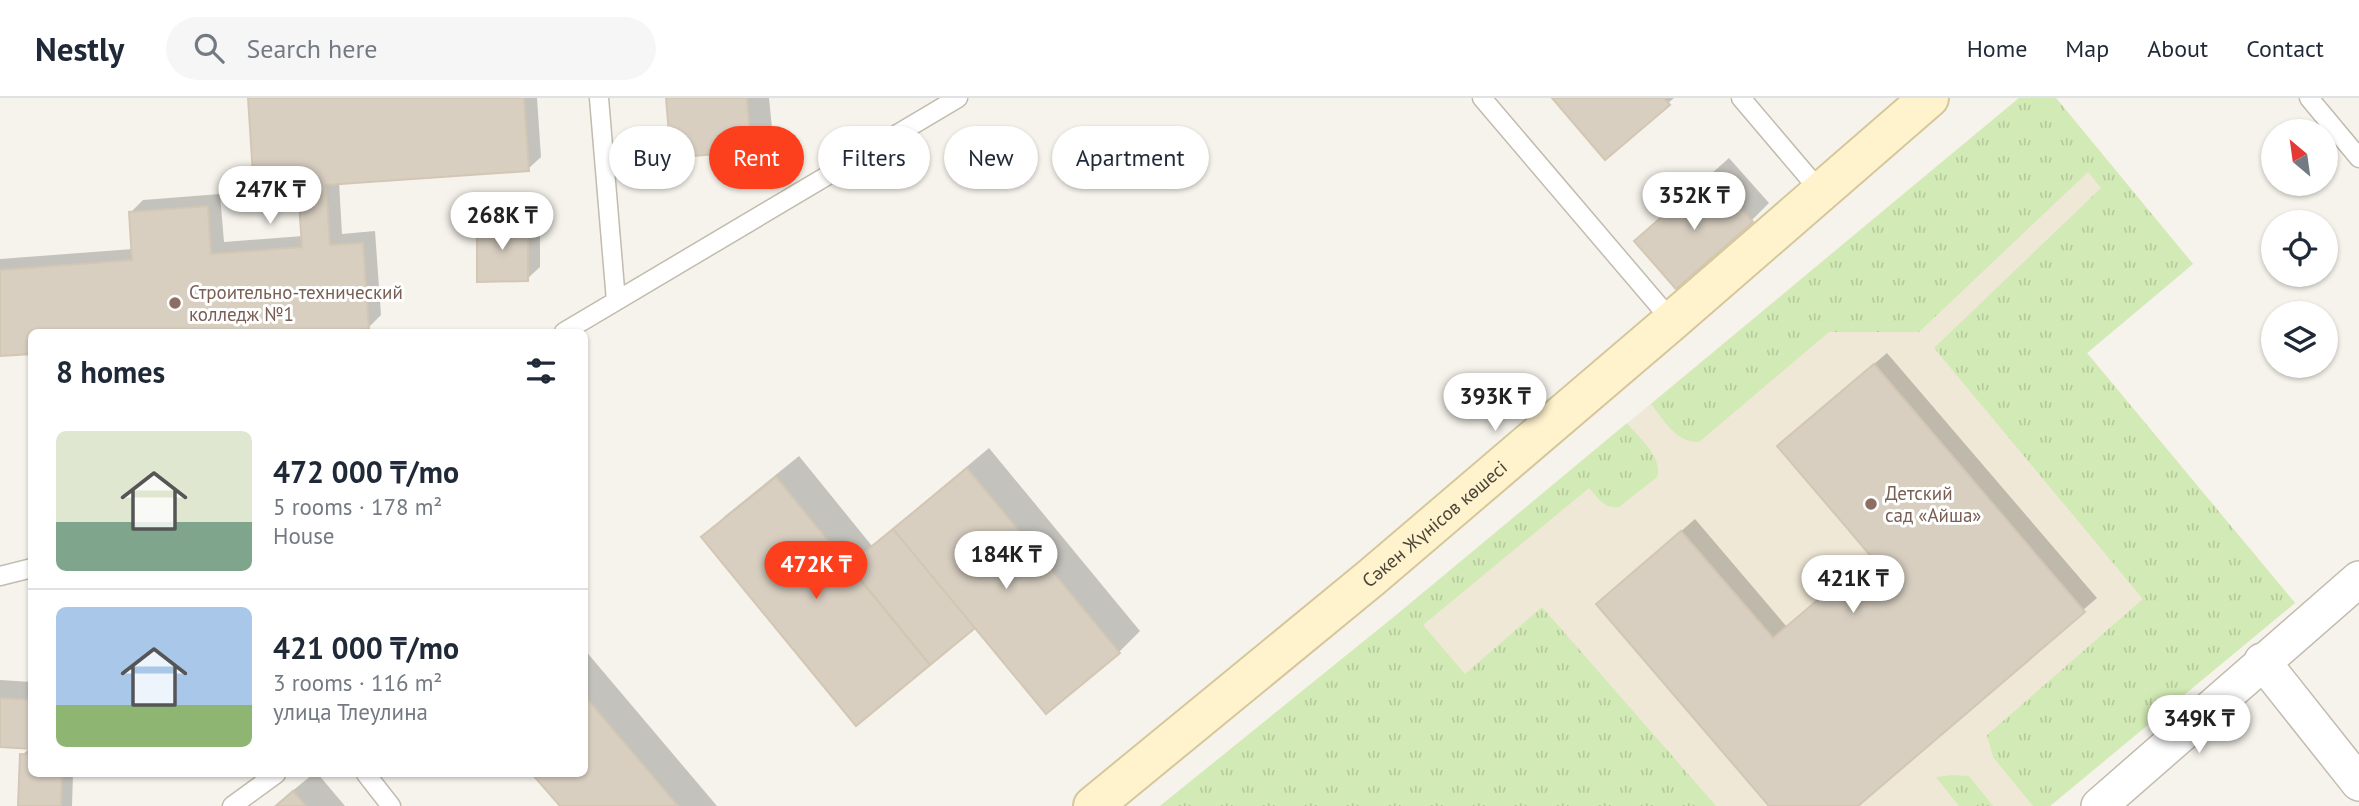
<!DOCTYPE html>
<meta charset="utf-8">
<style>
body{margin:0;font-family:"PT Sans",sans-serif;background:#f6f6f7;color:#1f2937;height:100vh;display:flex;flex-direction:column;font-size:26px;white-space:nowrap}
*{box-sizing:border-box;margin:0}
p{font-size:23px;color:#747a83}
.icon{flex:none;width:38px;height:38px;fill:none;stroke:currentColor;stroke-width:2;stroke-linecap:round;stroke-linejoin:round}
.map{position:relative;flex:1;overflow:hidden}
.panel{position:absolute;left:28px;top:231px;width:560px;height:448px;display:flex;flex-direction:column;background:#fff;border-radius:10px;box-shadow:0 2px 5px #0004}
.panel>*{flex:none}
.guide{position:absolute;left:609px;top:28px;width:665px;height:63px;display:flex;gap:14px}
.needle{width:46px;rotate:331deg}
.fabs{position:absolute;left:2261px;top:21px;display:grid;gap:14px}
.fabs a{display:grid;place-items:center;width:77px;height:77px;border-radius:50%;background:#fff;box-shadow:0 2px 5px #0004;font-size:35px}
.price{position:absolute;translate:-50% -60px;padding:0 16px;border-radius:24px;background:#fff;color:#222;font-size:23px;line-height:46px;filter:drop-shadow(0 2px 4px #0008)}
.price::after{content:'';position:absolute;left:50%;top:42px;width:21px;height:16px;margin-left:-10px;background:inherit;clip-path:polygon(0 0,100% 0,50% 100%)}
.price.active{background:#fc3f1d;color:#fff}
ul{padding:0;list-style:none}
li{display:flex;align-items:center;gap:21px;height:175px;padding:0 28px}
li+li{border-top:2px solid #e0e1e3}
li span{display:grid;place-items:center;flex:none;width:196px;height:140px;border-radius:10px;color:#555}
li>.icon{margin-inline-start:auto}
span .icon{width:84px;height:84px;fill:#fffc;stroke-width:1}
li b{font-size:30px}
h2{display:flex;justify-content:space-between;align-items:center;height:84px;padding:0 28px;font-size:30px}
.tag{padding:0 24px;border-radius:32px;background:#fff;box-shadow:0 2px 5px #0004;font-size:24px;line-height:63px}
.tag.active{background:#fc3f1d;color:#fff}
header{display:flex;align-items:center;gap:42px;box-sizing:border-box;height:98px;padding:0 35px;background:#fff;border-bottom:2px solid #e0e1e3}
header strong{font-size:33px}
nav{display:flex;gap:38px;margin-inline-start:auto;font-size:24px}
.search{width:490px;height:63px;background:#f6f6f7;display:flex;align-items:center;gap:18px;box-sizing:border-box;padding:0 24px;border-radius:38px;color:#747a83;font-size:26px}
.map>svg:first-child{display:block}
.education{fill:#efe8d6}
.grass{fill:url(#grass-tufts)}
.shadow{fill:#0003}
.building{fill:#d8cfc1;stroke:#d3c7b4;stroke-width:2}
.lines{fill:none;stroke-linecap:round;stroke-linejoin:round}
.lane-casing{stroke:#c2bbae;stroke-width:21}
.street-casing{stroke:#c2bbae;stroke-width:38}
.secondary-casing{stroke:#d6c79b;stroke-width:42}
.lane{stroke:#fff;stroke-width:18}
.street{stroke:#fff;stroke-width:35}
.secondary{stroke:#fff3cd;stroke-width:38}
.education-dot{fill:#8d6e63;stroke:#fff;stroke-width:2.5}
.labels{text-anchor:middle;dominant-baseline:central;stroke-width:6;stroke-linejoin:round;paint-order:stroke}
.education-label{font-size:19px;fill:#785e54;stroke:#fff;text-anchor:start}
.street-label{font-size:19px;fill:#4b4439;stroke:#fff}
</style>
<header>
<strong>Nestly</strong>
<div class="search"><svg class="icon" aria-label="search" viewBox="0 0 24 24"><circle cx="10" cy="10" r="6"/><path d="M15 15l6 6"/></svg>Search here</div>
<nav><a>Home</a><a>Map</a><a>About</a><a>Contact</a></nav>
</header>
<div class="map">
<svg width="2359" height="708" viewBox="0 0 2359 708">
<defs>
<pattern id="grass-tufts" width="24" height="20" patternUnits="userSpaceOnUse" patternTransform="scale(1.75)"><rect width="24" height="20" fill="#d2eab5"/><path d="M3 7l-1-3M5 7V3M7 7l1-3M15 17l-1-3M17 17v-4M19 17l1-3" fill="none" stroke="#b6ca9c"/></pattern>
</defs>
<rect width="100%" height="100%" fill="#f6f3ec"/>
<path class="education" d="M2019,0h37l137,166 -106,89 208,250 -245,203h-890l235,-190z"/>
<path class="grass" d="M2019,0h37l137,166 -106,89 208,250 -245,203h-17l-40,-49 -6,-22 156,-136 -209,-251 167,-160 -13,-16 -169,160h-90l-130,110c-23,1 -35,-22 -48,-38z
M1627,325c12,15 36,34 30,54l-38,30c-16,2 -21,-10 -30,-19l-166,137 42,49 77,-67 174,199h-556l235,-190z
M1952,677l17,1 24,30h-34l-23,-29z"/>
<path class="shadow" d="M250,0h287l4,59 -13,12 -189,13 3,52 33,-3 6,84 -13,13 -67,4h-269l-32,22v-95l133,-10 -3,-36 13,-13 77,-6 4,48 79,-6 -3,-51z
M668,0h101l3,30 -21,21z
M1555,0h119l-69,59z
M1729,60l40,45 -18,18 -115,20z
M491,113h49v56l-13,12 -49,-55z
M1887,255l210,245 -242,208h-84l-173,-202 97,-85 92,108 84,-73 -79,-120z
M989,350l151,183 -21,21 -144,-26 -119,98 -152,-187 21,-21 74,-60 73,90z
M584,551l133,157h-155l-27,-32h49z
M0,582l32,2v92h41l-1,32h-52l2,-51 9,-8 -31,-2z
M313,676h5l27,32h-71z"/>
<path class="building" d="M248,0h276l5,73 -203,14 4,60 33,-2 6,86 -44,3h-293v22l-32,2v-86l132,-10 -3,-48 79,-6 3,48 91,-7 -4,-60 -44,3z
M666,0h81l4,53 -80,7z
M1552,0h112l6,7 -65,55z
M1711,76l42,48 -77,67 -42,-48z
M477,125h51v58l-51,1z
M1874,266l211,248 -227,194h-89l-173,-202 85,-73 92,107 97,-83 -93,-109z
M967,370l153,185 -74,61 -153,-185z
M776,379l154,188 -74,61 -155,-189z
M893,431l82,99 -45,37 -81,-100z
M584,597l94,111h-118l-28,-32h52z
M0,600l32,2v49l-32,-2z
M20,656l12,1v19h30l-1,32h-43z
M293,693l13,15h-30z"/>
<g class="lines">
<defs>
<path id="lane" d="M599,0l17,203
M1482,0l190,223
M1741,0l79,93
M2309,0l50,60
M564,234l394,-234
M0,478l32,-8
M366,676l25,32
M232,708l44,-32"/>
<path id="street" d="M2262,563l97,122
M2099,708l260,-227"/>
<g id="secondary">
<path id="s1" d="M1093,708l279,-229 300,-256 257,-223"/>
</g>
</defs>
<use href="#lane" class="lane-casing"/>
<use href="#street" class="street-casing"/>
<use href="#secondary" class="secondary-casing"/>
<use href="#lane" class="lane"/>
<use href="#street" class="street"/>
<use href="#secondary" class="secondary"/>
</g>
<g class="education-dot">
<circle cx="175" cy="205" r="7"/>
<circle cx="1871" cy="406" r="7"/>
</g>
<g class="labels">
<g class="education-label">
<text x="189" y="194">Строительно-технический<tspan x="189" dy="22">колледж №1</tspan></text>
<text x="1885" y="395">Детский<tspan x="1885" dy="22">сад «Айша»</tspan></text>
</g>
<g class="street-label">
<text stroke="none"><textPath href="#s1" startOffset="443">Сәкен Жүнісов көшесі</textPath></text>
</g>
</g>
</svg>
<div class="fabs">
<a><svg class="needle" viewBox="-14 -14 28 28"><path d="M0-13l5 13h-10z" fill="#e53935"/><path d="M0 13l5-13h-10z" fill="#747a83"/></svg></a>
<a><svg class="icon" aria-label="locate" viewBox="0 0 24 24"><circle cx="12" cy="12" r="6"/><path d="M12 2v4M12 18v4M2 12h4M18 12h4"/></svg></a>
<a><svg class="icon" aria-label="layers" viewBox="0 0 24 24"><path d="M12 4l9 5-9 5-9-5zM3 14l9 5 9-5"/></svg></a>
</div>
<b class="price" style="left:270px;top:128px">247K ₸</b>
<b class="price" style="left:1694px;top:134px">352K ₸</b>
<b class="price" style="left:502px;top:154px">268K ₸</b>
<b class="price" style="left:1495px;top:335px">393K ₸</b>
<b class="price" style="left:1006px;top:493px">184K ₸</b>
<b class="price active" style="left:816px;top:503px">472K ₸</b>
<b class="price" style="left:1853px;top:517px">421K ₸</b>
<b class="price" style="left:2199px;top:657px">349K ₸</b>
<div class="guide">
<a class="tag">Buy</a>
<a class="tag active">Rent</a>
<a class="tag">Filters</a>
<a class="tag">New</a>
<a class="tag">Apartment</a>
</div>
<section class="panel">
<h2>8 homes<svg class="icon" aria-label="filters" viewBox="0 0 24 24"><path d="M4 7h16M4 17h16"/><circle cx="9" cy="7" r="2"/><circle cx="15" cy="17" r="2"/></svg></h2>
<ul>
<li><span style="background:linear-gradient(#dfe7d0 65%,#7fa58c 0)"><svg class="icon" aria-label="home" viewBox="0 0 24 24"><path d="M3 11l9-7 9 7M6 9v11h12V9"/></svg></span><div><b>472 000 ₸/mo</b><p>5 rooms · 178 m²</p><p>House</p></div></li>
<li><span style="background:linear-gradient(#a9c7e8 70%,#8fb573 0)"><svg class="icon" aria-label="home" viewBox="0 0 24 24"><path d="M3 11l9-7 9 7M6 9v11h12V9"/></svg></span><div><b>421 000 ₸/mo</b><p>3 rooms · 116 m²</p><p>улица Тлеулина</p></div></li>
</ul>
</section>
</div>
